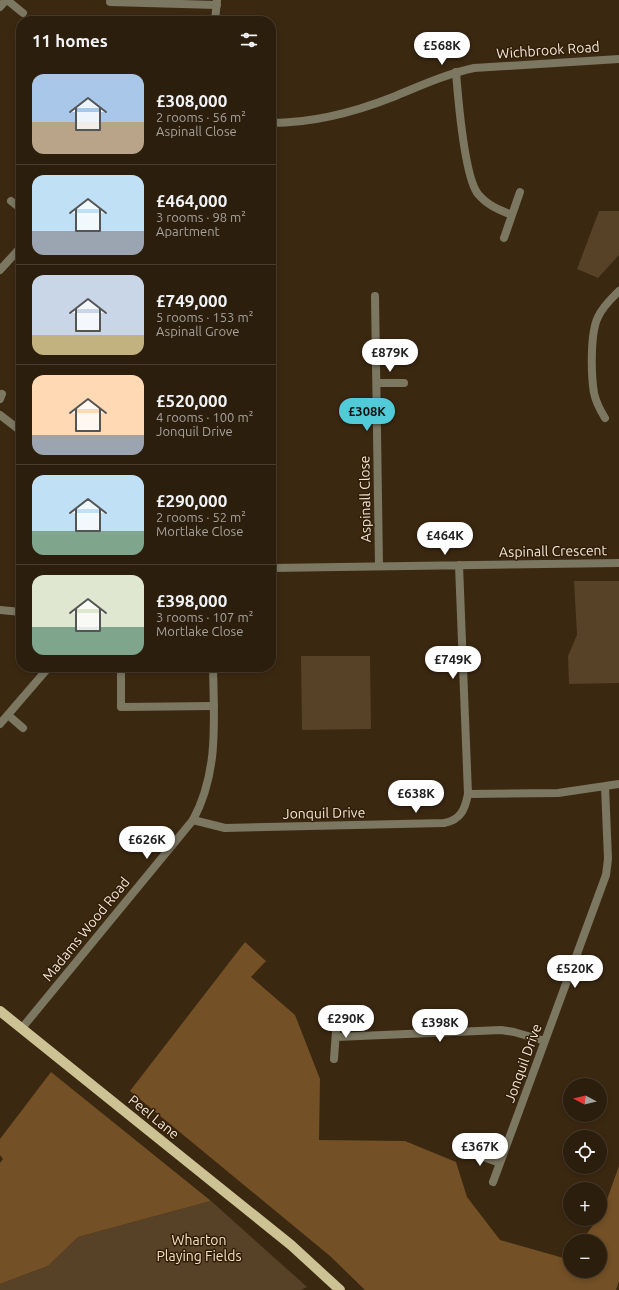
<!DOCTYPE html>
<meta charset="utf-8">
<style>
body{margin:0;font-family:Ubuntu,sans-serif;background:#342716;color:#f1f3f6;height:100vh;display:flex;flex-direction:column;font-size:15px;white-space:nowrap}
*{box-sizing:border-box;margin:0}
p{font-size:13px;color:#a6a29d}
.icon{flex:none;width:22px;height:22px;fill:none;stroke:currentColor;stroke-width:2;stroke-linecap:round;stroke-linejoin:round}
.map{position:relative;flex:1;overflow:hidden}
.panel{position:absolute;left:16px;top:16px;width:260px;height:656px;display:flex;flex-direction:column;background:#2c1e0d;border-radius:16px;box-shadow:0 2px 6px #0003,0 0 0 1px #483c2e}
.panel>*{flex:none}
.needle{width:26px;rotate:277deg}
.fabs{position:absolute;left:563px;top:1078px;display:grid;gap:8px}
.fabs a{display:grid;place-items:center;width:44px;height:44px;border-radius:50%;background:#2c1e0d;box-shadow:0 2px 6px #0003,0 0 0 1px #483c2e;font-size:20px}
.price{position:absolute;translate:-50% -34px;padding:0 9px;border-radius:14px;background:#fff;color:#222;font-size:13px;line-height:26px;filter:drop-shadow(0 1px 2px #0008)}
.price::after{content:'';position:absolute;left:50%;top:24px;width:12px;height:9px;margin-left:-6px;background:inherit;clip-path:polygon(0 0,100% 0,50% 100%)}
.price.selected{background:#52cbd9;color:#111}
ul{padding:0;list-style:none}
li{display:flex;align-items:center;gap:12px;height:100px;padding:0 16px}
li+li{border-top:1px solid #483c2e}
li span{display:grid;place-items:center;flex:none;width:112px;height:80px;border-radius:12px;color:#555}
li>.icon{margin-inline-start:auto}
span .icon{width:48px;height:48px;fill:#fffc;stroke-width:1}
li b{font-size:17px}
h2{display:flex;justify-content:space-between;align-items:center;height:48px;padding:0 16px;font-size:17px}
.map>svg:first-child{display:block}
.green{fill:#574127}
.forest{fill:#735026}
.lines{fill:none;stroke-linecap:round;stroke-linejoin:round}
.service{stroke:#7c7761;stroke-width:8}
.minor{stroke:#7c7761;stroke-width:8}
.tertiary{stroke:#7c7761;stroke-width:8}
.primary{stroke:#cdc293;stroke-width:10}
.labels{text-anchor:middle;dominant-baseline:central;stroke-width:3;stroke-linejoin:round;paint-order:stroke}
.street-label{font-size:14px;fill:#f3e6d9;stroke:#301e07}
.park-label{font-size:14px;fill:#f6dfc6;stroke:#301e07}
</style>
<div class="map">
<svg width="619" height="1290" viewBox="0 0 619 1290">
<rect width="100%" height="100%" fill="#3b2811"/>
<path class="green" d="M599,211h20v44l-21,23 -21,-9z
M574,581h45v102l-50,1 -1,-28 9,-21z
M301,656h69l1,73 -69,1z
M211,1201l96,86 -6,3h-301v-6l48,-18 30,-29z"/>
<path class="forest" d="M245,942l21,19 -15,16 44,38 25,64 -1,61 86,1 51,21 11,35 33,43 67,19 3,-3v15h30v-30h-19l17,-22h2l19,-53v115l-3,9h-251l-35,-34 -200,-165z
M51,1072l160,129 -133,36 -30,29 -48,18v-121l3,-4 -3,-4v-16z"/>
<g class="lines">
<path class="service" d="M456,72c2,25 8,104 22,122 9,11 21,16 34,21
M504,238l16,-46
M605,418c-5,-8 -9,-16 -11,-25 -3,-18 -4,-60 4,-76 5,-11 13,-18 21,-26"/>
<path class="minor" d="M7,0l16,13
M110,2l107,3
M0,7l6,-7
M271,123c42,0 84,-11 122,-26 27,-11 53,-23 81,-29l145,-9
M11,201l10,8
M0,270l21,-23
M375,296l4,270
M377,383h27
M0,399l2,-5
M0,415l17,13
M459,565l9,229
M271,568l348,-5
M0,610l21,2
M121,667v40l93,-1
M8,715l15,13
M0,724l49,-57
M193,820l32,8 219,-5c17,-3 21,-14 24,-29l90,-1 61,-9
M336,1037l165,-7 13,2 31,9
M334,1059l3,-42
M467,1151l33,12
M493,1182l113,-307 2,-16 -3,-73"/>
<path class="tertiary" d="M215,21l2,-21
M22,1028l171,-208c26,-48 21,-100 20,-153"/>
<path class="primary" d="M0,1011l291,234 49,45"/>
</g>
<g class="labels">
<g class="street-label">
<text transform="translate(548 50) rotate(-4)">Wichbrook Road</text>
<text transform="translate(365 499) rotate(-91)">Aspinall Close</text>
<text transform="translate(553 551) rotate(-1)">Aspinall Crescent</text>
<text transform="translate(324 813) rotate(-1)">Jonquil Drive</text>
<text transform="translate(86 929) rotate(-51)">Madams Wood Road</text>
<text transform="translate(523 1063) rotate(-70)">Jonquil Drive</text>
<text transform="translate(154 1117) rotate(39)">Peel Lane</text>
</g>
<g class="park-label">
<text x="199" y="1240">Wharton<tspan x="199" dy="16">Playing Fields</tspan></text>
</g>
</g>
</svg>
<div class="fabs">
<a><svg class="needle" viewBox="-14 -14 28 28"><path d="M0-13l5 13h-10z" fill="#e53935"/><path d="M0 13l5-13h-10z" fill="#a6a29d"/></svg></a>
<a><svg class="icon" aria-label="locate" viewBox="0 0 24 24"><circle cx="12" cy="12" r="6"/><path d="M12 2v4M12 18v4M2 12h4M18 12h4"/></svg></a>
<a>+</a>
<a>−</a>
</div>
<b class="price" style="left:442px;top:66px">£568K</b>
<b class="price" style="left:390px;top:373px">£879K</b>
<b class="price selected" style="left:367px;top:432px">£308K</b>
<b class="price" style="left:445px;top:556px">£464K</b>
<b class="price" style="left:453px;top:680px">£749K</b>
<b class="price" style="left:416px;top:814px">£638K</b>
<b class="price" style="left:147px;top:860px">£626K</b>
<b class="price" style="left:575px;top:989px">£520K</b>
<b class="price" style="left:346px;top:1039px">£290K</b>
<b class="price" style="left:440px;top:1043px">£398K</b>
<b class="price" style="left:480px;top:1167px">£367K</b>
<section class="panel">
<h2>11 homes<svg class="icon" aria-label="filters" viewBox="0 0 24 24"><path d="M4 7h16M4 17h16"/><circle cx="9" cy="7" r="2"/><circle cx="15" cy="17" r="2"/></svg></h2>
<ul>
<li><span style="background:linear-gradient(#a9c7e8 60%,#b9a48a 0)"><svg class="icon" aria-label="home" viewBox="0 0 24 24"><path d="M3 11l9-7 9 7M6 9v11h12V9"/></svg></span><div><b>£308,000</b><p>2 rooms · 56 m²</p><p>Aspinall Close</p></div></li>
<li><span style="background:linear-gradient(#bfe0f5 70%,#9aa5b1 0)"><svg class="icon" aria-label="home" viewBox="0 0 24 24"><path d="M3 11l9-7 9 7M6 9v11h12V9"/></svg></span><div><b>£464,000</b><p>3 rooms · 98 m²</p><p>Apartment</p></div></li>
<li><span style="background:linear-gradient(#c9d6e8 75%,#c2b280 0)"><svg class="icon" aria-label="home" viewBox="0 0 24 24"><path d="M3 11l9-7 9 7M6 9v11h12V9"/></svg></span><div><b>£749,000</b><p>5 rooms · 153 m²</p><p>Aspinall Grove</p></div></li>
<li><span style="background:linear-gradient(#ffd9b3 75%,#9aa5b1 0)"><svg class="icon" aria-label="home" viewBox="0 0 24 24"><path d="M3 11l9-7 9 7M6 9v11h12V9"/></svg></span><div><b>£520,000</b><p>4 rooms · 100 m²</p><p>Jonquil Drive</p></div></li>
<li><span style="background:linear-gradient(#bfe0f5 70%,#7fa58c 0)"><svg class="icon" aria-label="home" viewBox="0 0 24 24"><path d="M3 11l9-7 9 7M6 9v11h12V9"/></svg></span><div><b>£290,000</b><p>2 rooms · 52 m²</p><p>Mortlake Close</p></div></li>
<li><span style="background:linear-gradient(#dfe7d0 65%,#7fa58c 0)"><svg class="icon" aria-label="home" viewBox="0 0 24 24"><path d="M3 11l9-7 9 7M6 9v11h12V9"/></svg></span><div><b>£398,000</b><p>3 rooms · 107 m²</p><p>Mortlake Close</p></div></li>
</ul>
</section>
</div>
